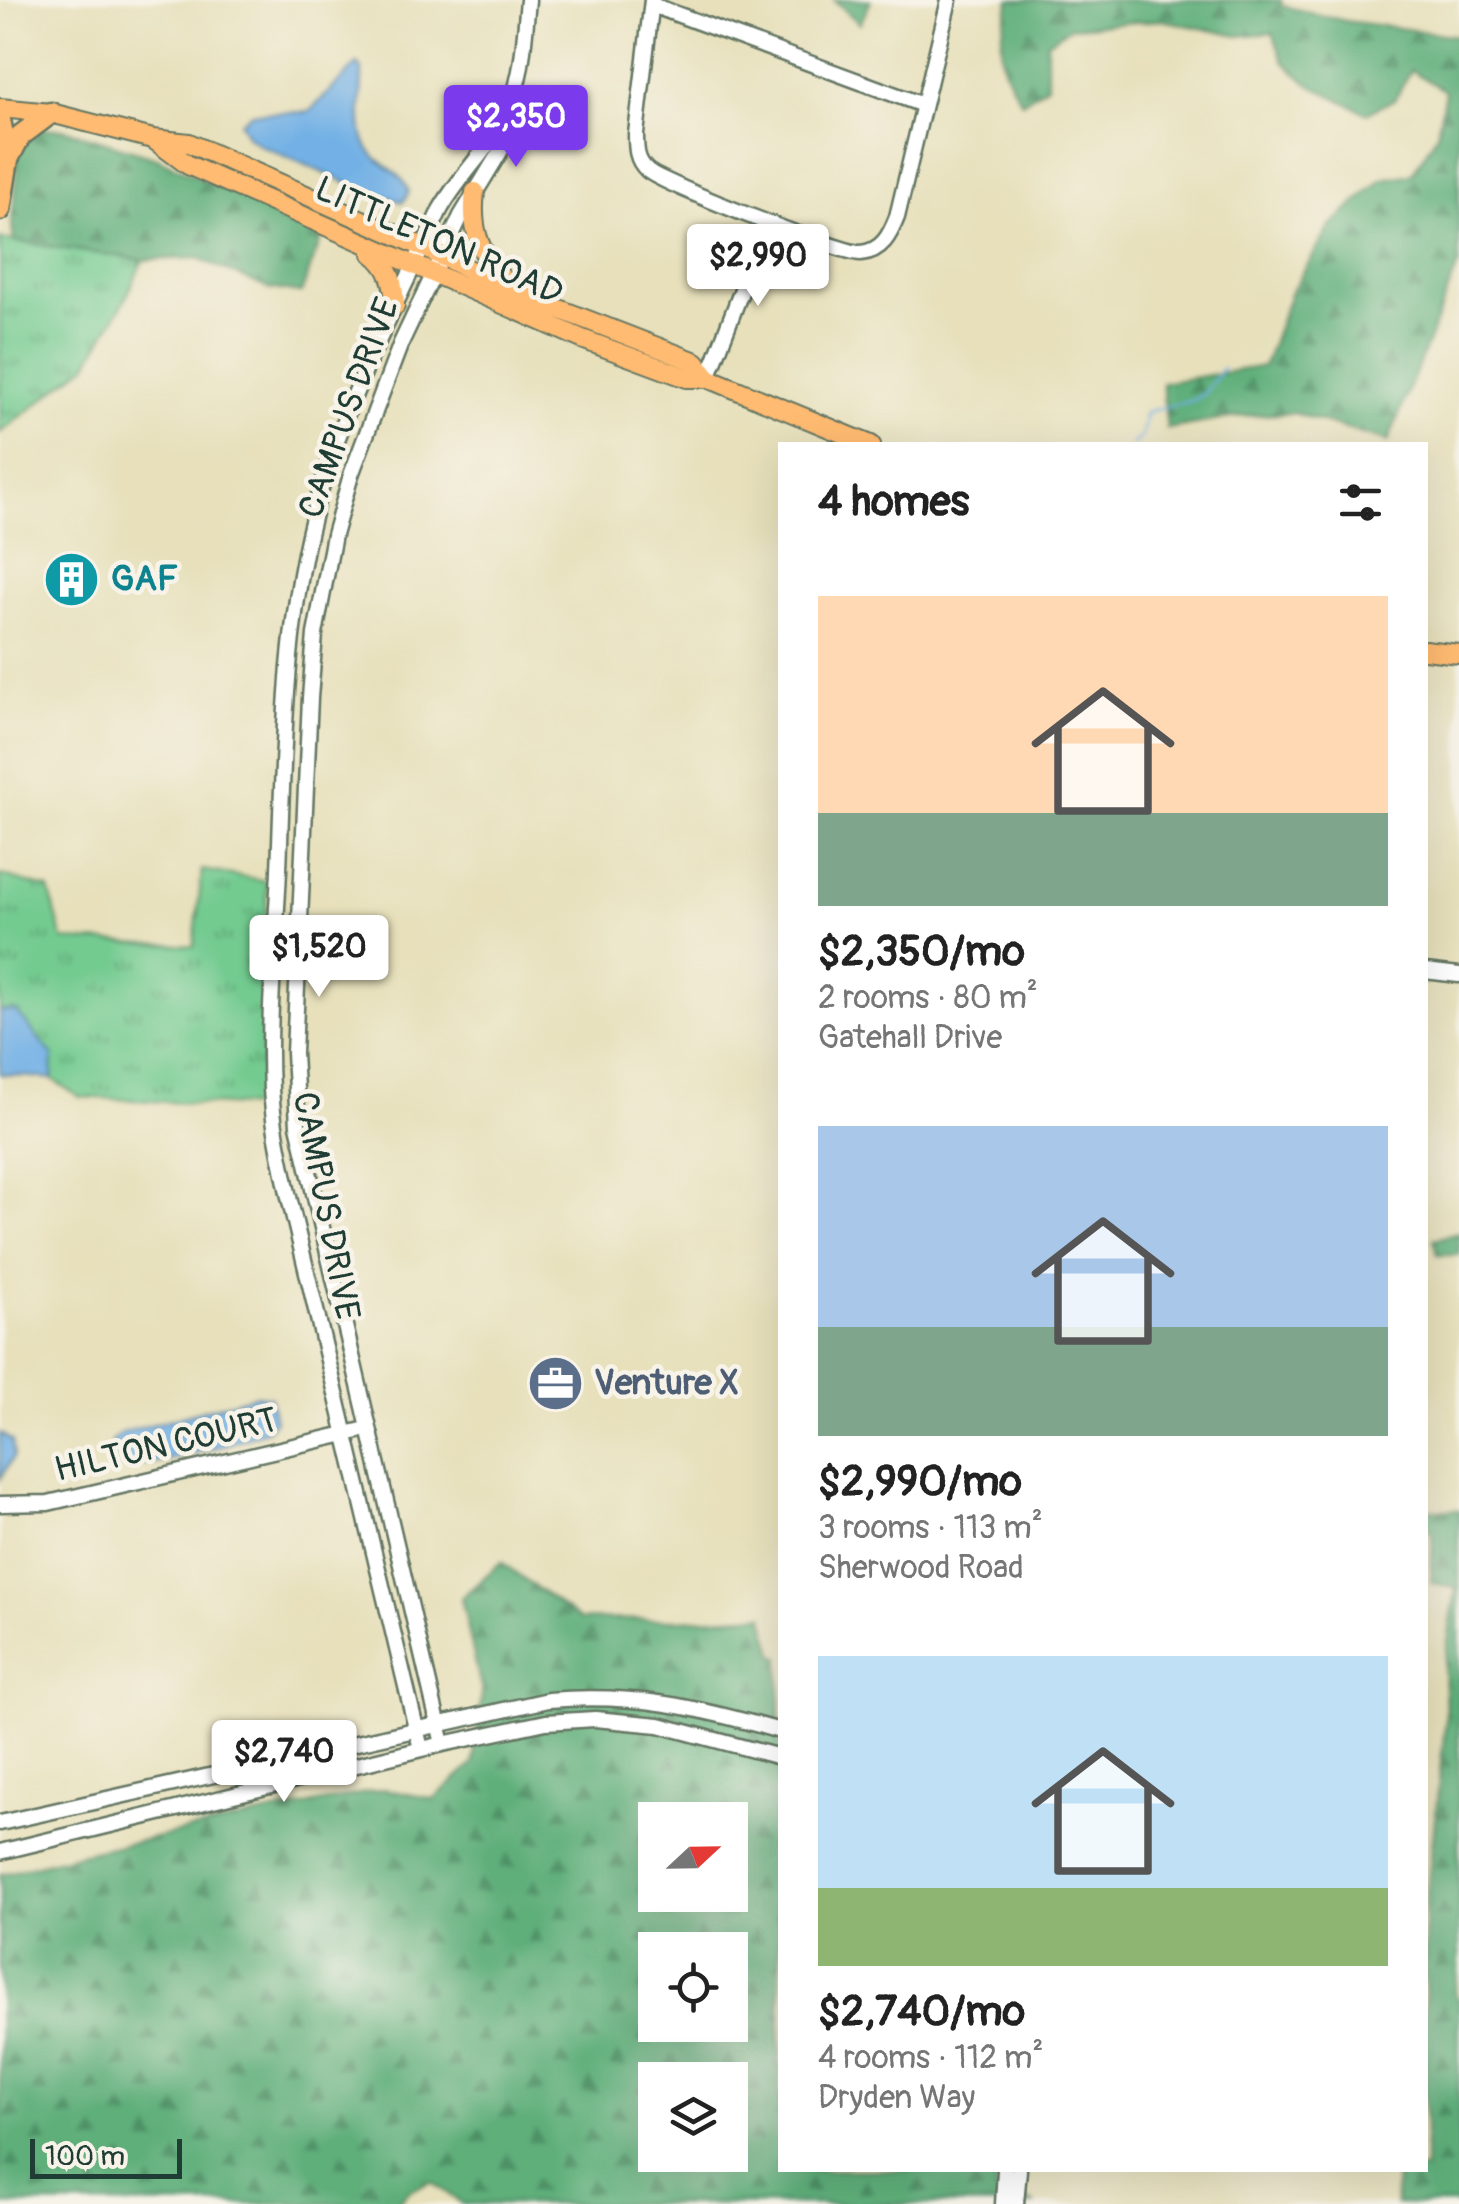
<!DOCTYPE html>
<meta charset="utf-8">
<style>
body{margin:0;font-family:Pangolin,sans-serif;background:#f2f2f2;color:#222;height:100vh;display:flex;flex-direction:column;font-size:38px;white-space:nowrap}
*{box-sizing:border-box;margin:0}
p{font-size:32px;color:#767676}
.icon{flex:none;width:55px;height:55px;fill:none;stroke:currentColor;stroke-width:2;stroke-linecap:round;stroke-linejoin:round}
.map{position:relative;flex:1;overflow:hidden}
.drawer{position:absolute;left:778px;top:442px;width:650px;height:1730px;display:flex;flex-direction:column;background:#fff;border-radius:0px;box-shadow:0 10px 40px #0002}
.drawer>*{flex:none}
.needle{width:65px;rotate:68deg}
.tools{position:absolute;left:638px;top:1802px;display:grid;gap:20px}
.tools a{display:grid;place-items:center;width:110px;height:110px;border-radius:0px;background:#fff;box-shadow:0 10px 40px #0002;font-size:50px}
.scale{position:absolute;left:30px;bottom:25px;width:152px;box-sizing:border-box;padding-left:10px;border:5px solid #1f3d34;border-top:0;font-size:28px;line-height:35px;white-space:nowrap;color:#1f3d34;-webkit-text-stroke:8px #f7f3e8;paint-order:stroke}
.price{position:absolute;translate:-50% -85px;padding:0 22px;border-radius:10px;background:#fff;color:#222;font-size:32px;line-height:65px;filter:drop-shadow(0 2px 5px #0008)}
.price::after{content:'';position:absolute;left:50%;top:60px;width:30px;height:22px;margin-left:-15px;background:inherit;clip-path:polygon(0 0,100% 0,50% 100%)}
.price.on{background:#7c3aed;color:#fff}
ul{padding:0;list-style:none}
li{display:grid;align-content:center;gap:20px;height:530px;padding:0 40px}
li span{display:grid;place-items:center;height:310px;border-radius:0px;color:#555}
li>.icon{margin-inline-start:auto}
span .icon{width:180px;height:180px;fill:#fffc;stroke-width:1}
li b{font-size:42px}
h2{display:flex;justify-content:space-between;align-items:center;height:120px;padding:0 40px;font-size:42px}
.map>svg:first-child{display:block}
.grass{fill:url(#grass-tufts);stroke:#498462;stroke-width:2.5}
.forest{fill:url(#forest-firs);stroke:#3e7657;stroke-width:2.5;fill-rule:evenodd}
.water{fill:#72b0e5;stroke:#48768c;stroke-width:2.5}
.lines{fill:none;stroke-linecap:round;stroke-linejoin:round}
.stream{stroke:#72b0e5;stroke-width:2.5}
.minor-casing{stroke:#657663;stroke-width:19}
.major-casing{stroke:#657663;stroke-width:22}
.highway-casing{stroke:#657663;stroke-width:25}
.minor{stroke:#fff;stroke-width:14}
.major{stroke:#ffbb71;stroke-width:18}
.highway{stroke:#ffbb71;stroke-width:20}
.labels{text-anchor:middle;dominant-baseline:central;stroke-width:9;stroke-linejoin:round;paint-order:stroke}
.street-label{font-size:35px;fill:#1f3d34;stroke:#f7f3e8}
.culture-label{font-size:35px;font-weight:bold;fill:#0d838f;stroke:#f7f3e8;text-anchor:start}
.service-label{font-size:35px;font-weight:bold;fill:#4e5e75;stroke:#f7f3e8;text-anchor:start}
</style>
<div class="map">
<svg width="1459" height="2204" viewBox="0 0 1459 2204">
<defs>
<pattern id="grass-tufts" width="24" height="20" patternUnits="userSpaceOnUse" patternTransform="scale(2.5)"><rect width="24" height="20" fill="#73cb90"/><path d="M3 7l-1-3M5 7V3M7 7l1-3M15 17l-1-3M17 17v-4M19 17l1-3" fill="none" stroke="#5ea676"/></pattern>
<pattern id="forest-firs" width="22" height="20" patternUnits="userSpaceOnUse" patternTransform="scale(2.5)"><rect width="22" height="20" fill="#5eaf7a"/><path d="M5 1l3.5 6h-7zM16 11l3.5 6h-7z" fill="#4d9065"/></pattern>
</defs>
<rect width="100%" height="100%" fill="#f7f3e8"/>
<filter id="ink" filterUnits="userSpaceOnUse"><feTurbulence type="fractalNoise" baseFrequency=".01" numOctaves="2"/><feDisplacementMap in="SourceGraphic" scale="20" xChannelSelector="R" yChannelSelector="G"/><feConvolveMatrix kernelMatrix="1 2 1 2 8 2 1 2 1" color-interpolation-filters="sRGB"/></filter>
<filter id="wash" filterUnits="userSpaceOnUse"><feTurbulence type="fractalNoise" baseFrequency=".0048" numOctaves="4" result="noise"/><feDisplacementMap in="SourceGraphic" scale="40" xChannelSelector="R" yChannelSelector="G"/><feGaussianBlur stdDeviation="2.25" result="paint"/><feColorMatrix in="noise" values="0 0 0 0 0 0 0 0 0 0 0 0 0 0 0 0 0 1.4 0 .05"/><feComposite in="paint" operator="in"/></filter>
<g filter="url(#wash)">
<rect width="100%" height="100%" fill="#e7e0bb"/>
<path class="grass" d="M0,239l143,21 -18,40 -38,65 -87,68z
M202,870l65,11 -6,226 -182,-10 -27,-18 1,-23 -37,-44 -16,-1v-136l49,14 14,51 131,6z"/>
<path class="forest" d="M834,0h37l-11,24z
M1010,0h271l1,6 64,15 113,15v227l-71,179 -94,-29 -52,3 -75,13 -5,-46 102,-17 26,-72 41,-68 51,-47 30,-5 25,-40 8,-43 -34,-21 -16,29 -28,14 -59,-29 -25,-23 -10,-28 -35,3 -76,-16 -91,7 -24,15v43l-25,17c-28,-41 -23,-56 -12,-102z
M36,129h28l93,29 98,45 27,19 40,15 -21,56 -34,-5 -69,-30 -55,2 -129,-19c-7,-29 7,-55 2,-84z
M1459,1233v22h-21l-4,-16z
M1425,1510h34v452l-4,30 4,8v204h-64l2,-34h28v-259l21,-194 -2,-50 12,-80 -25,-4 2,-48 -8,-11z
M501,1562l78,57 99,1 85,-5 12,41 5,1v513h218l-2,20 41,14h-575l-31,-22 -22,9 -13,13h-396v-329l88,-23 295,-63 51,10 39,-35 9,-72 -21,-94zM655,1820h75v75h-75zM655,1950h75v75h-75zM655,2080h75v75h-75z"/>
<path class="water" d="M357,64l5,5c1,23 -7,62 8,82 13,18 31,18 39,41l-6,10 -38,-11 -105,-46 -12,-8 -8,-15 12,-9 57,-1z
M0,1011h16l37,45 -1,23 -52,-5z
M257,1395l13,2 5,23 -7,9c-26,11 -130,45 -151,34l-5,-21 9,-9z
M0,1433l12,8 2,15 -14,23z"/>
<g class="lines">
<path class="stream" d="M1132,445l10,-9 4,-24 48,-12 11,-8 18,-24"/>
</g>
</g>
<g filter="url(#ink)">
<g class="lines">
<defs>
<path id="minor" d="M652,0l-16,134c0,14 0,26 11,36 13,13 196,84 214,83 21,-2 29,-18 36,-36l52,-217
M652,5l271,100
M708,378l36,-94 29,-60
M1425,971l34,4
M0,1504l48,-1 319,-74
M443,1744l-145,-619 -4,-72 16,-355 5,-64 19,-99 17,-60 50,-132 60,-127 45,-74 13,-43
M421,1749l-133,-556c-7,-34 -15,-69 -17,-104 -4,-72 5,-147 8,-219 5,-126 5,-252 40,-375 28,-98 78,-192 121,-285 18,-32 45,-57 63,-89 20,-36 21,-81 25,-121
M0,1823l548,-123c87,-7 149,7 232,31
M0,1852l443,-108 103,-22 49,-3 64,6 121,32
M1003,2204l2,-34
M1016,2204l3,-34"/>
<path id="major" d="M0,108l51,5 102,26 36,4 234,104 92,45 181,70 12,16
M153,139l35,26 394,174 105,39h21l163,67
M475,192c-5,40 6,64 33,93
M372,253c19,14 22,31 23,53
M1425,650l34,4"/>
<path id="highway" d="M0,120l8,39 -8,51
M9,157l11,-21 31,-23"/>
</defs>
<use href="#minor" class="minor-casing"/>
<use href="#major" class="major-casing"/>
<use href="#highway" class="highway-casing"/>
<use href="#minor" class="minor"/>
<use href="#major" class="major"/>
<use href="#highway" class="highway"/>
</g>
</g>
<defs>
<symbol id="building-disc" viewBox="-11 -11 22 22"><circle r="9.5" fill="#0f9aa8" stroke="#f7f3e8"/><path d="M-4-6H4V6H1V3H-1V6H-4ZM-2.5-4.3h1.7v1.8h-1.7ZM.8-4.3h1.7v1.8H.8ZM-2.5-1h1.7V.8h-1.7ZM.8-1h1.7V.8H.8Z" fill="#fff"/></symbol>
<symbol id="office-disc" viewBox="-11 -11 22 22"><circle r="9.5" fill="#5c6f8a" stroke="#f7f3e8"/><path d="M-6-3h4V-5.5h4V-3h4V5H-6ZM-1-4.5V-3h2v-1.5ZM-6 0V1H6V0Z" fill="#fff"/></symbol>
</defs>
<g fill-rule="evenodd">
<use href="#building-disc" x="40" y="548" width="63" height="63"/>
<use href="#office-disc" x="524" y="1352" width="63" height="63"/>
</g>
<g class="labels">
<g class="street-label">
<text transform="translate(439 241) rotate(24)">LITTLETON ROAD</text>
<text transform="translate(349 408) rotate(-70)">CAMPUS DRIVE</text>
<text transform="translate(326 1206) rotate(79)">CAMPUS DRIVE</text>
<text transform="translate(166 1445) rotate(-13)">HILTON COURT</text>
</g>
<g class="culture-label">
<text x="111" y="579">GAF</text>
</g>
<g class="service-label">
<text x="594" y="1383">Venture X</text>
</g>
</g>
</svg>
<div class="tools">
<a><svg class="needle" viewBox="-14 -14 28 28"><path d="M0-13l5 13h-10z" fill="#e53935"/><path d="M0 13l5-13h-10z" fill="#767676"/></svg></a>
<a><svg class="icon" aria-label="locate" viewBox="0 0 24 24"><circle cx="12" cy="12" r="6"/><path d="M12 2v4M12 18v4M2 12h4M18 12h4"/></svg></a>
<a><svg class="icon" aria-label="layers" viewBox="0 0 24 24"><path d="M12 4l9 5-9 5-9-5zM3 14l9 5 9-5"/></svg></a>
</div>
<div class="scale">100 m</div>
<b class="price on" style="left:516px;top:170px">$2,350</b>
<b class="price" style="left:758px;top:309px">$2,990</b>
<b class="price" style="left:319px;top:1000px">$1,520</b>
<b class="price" style="left:284px;top:1805px">$2,740</b>
<section class="drawer">
<h2>4 homes<svg class="icon" aria-label="filters" viewBox="0 0 24 24"><path d="M4 7h16M4 17h16"/><circle cx="9" cy="7" r="2"/><circle cx="15" cy="17" r="2"/></svg></h2>
<ul>
<li><span style="background:linear-gradient(#ffd9b3 70%,#7fa58c 0)"><svg class="icon" aria-label="home" viewBox="0 0 24 24"><path d="M3 11l9-7 9 7M6 9v11h12V9"/></svg></span><div><b>$2,350/mo</b><p>2 rooms · 80 m²</p><p>Gatehall Drive</p></div></li>
<li><span style="background:linear-gradient(#a9c7e8 65%,#7fa58c 0)"><svg class="icon" aria-label="home" viewBox="0 0 24 24"><path d="M3 11l9-7 9 7M6 9v11h12V9"/></svg></span><div><b>$2,990/mo</b><p>3 rooms · 113 m²</p><p>Sherwood Road</p></div></li>
<li><span style="background:linear-gradient(#bfe0f5 75%,#8fb573 0)"><svg class="icon" aria-label="home" viewBox="0 0 24 24"><path d="M3 11l9-7 9 7M6 9v11h12V9"/></svg></span><div><b>$2,740/mo</b><p>4 rooms · 112 m²</p><p>Dryden Way</p></div></li>
</ul>
</section>
</div>
